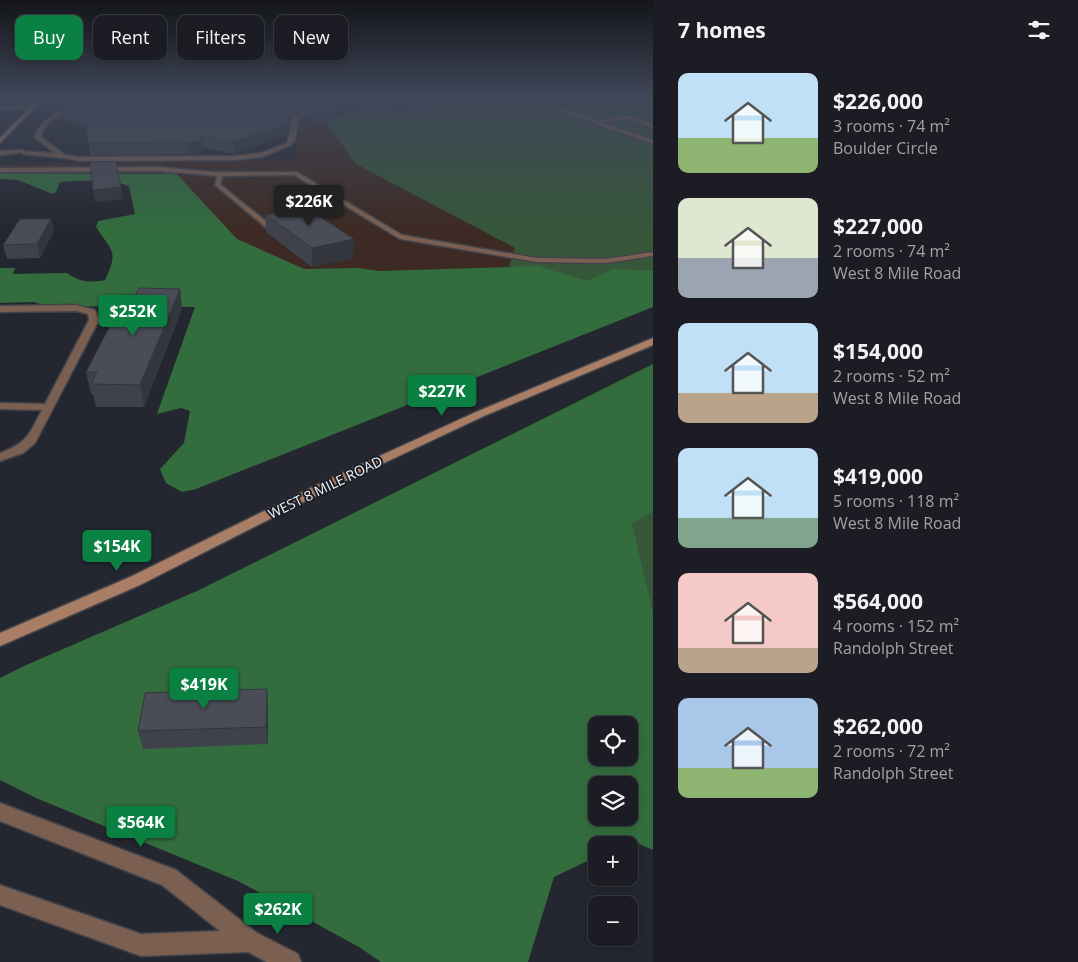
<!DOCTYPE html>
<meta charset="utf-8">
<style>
body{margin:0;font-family:"Open Sans",sans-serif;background:#25262c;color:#f1f3f6;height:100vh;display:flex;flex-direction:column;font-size:19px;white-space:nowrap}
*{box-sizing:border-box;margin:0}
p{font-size:16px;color:#a0a2a6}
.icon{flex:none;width:28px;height:28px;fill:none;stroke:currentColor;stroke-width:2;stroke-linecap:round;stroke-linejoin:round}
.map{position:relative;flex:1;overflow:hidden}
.side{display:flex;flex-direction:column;background:#1c1d24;width:425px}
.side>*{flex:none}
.hud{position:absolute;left:15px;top:15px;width:475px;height:45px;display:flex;gap:10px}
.controls{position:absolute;left:588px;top:716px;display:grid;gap:10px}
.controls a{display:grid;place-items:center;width:50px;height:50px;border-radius:10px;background:#1c1d24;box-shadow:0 2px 8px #0003,0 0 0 1px #3a3b41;font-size:25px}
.price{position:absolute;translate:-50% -42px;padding:0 11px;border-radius:5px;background:#0b8043;color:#fff;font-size:16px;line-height:32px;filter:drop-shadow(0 1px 2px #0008)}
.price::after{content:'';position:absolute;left:50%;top:30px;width:15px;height:11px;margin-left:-8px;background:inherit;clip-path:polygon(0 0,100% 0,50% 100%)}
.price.active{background:#222;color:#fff}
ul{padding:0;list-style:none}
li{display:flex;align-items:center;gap:15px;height:125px;padding:0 25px}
li span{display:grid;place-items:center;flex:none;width:140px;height:100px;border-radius:10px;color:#555}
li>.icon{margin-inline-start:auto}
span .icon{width:60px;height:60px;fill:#fffc;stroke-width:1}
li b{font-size:21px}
h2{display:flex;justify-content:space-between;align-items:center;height:60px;padding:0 25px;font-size:21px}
.chip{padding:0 18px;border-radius:10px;background:#1c1d24;box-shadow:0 2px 8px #0003,0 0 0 1px #3a3b41;font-size:18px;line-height:45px}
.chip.active{background:#0b8043;color:#fff}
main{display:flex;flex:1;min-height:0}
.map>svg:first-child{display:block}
.education{fill:#3d2a24}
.green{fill:#36573a}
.forest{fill:#336d3e;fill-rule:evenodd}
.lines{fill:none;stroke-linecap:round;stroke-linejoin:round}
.lane-casing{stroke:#42444c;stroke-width:3}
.street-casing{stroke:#42444c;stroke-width:3}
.secondary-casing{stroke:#42444c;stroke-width:3}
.lane{fill:#7b5f50;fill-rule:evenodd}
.street{fill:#7b5f50;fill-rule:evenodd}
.secondary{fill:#aa7e65;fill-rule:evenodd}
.wall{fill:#40424b}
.shaded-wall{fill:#34363d}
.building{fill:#4a4d57;stroke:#34363d}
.labels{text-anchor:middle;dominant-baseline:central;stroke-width:4;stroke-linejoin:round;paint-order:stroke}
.street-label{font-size:14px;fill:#f2f4fa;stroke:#1c1e26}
</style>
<main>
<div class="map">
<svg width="653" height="962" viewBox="0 0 653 962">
<rect width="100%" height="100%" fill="#252730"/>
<path class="education" d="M56,96h569l8,7h20v173l-436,15 -63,-116 -154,2v-13l295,-4 9,-60 -254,2z"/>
<path class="green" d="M626,97l7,6h20v173l-27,8 -123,2 12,-38 -159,-84 -46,-64z
M653,512v100l-22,-88z"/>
<path class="forest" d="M175,172l62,67 67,30 54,-1 21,3 159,-5 49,15 26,-12 40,2v36l-457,182 -14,3 -16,-9 -6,-14 24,-26 6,-32 -9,-3 -24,6 38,-107 -149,-1 -12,-4 -34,1v-35h15l-2,6 54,-1c12,9 23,10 38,7 14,-30 7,-28 -9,-53l2,-6 37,-7 -6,-28c-22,-8 -46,-5 -69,-4l-4,10 -3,2 -35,-14 -18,-1v-6l161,1z
M653,364v148l-21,12 21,88v238l-23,-10 -10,5h-24v12l-42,20 -26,85h-147l-22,-15 -121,-66 -202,-83 -36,-18v-102l24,-12 173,-75zM596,725h33v33h-33zM596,785h33v33h-33z"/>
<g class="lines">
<defs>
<path id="lane" d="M115,96l-2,2h-72l2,-1z
M208,96h94l-92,2z
M517,96h7l74,25 31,-6 24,9v4l-24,-9 -28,3 52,18v4z
M35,106l-2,2 -33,1v-2z
M21,151l42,3 3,2 -3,2 -40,-4z
M159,167l53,5h85l105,63 135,23 69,1 47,-7v4l-47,7 -69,-1 -137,-23 -106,-64 -71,1 -3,8 53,43 1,2 -4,2 -55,-46 2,-9 -58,-5 -159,1v-4z
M76,305l19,5 4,10 -64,123 -12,10 -23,8v-8c27,-10 29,-18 42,-43l-42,-1v-6l45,1 44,-84 -1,-6 -12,-3 -76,1v-6z"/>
<path id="street" d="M120,102h147l22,7 10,9 -4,22 -4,5 -29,12 -26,3 -157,1 -18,-4 -26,-19c7,-32 60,-36 85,-36zM120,104h146l19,7 8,7 -6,25 -26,10 -25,3 -157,1 -14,-2 -24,-18c6,-29 56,-32 79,-33z
M0,151l23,-1 3,2 -26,3z
M0,803l176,67 81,63 41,21 3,8h-34l-19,-10 -107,4 -141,-51v-20l141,49 79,-3 -58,-46 -162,-64z"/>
<path id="secondary" d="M41,96h5l-46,47v-5z
M653,338v7l-169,71 -149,70 -195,99 -140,61v-13l130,-56 197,-97 149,-68z"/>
</defs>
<use href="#lane" class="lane-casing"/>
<use href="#street" class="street-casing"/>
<use href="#secondary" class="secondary-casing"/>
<use href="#lane" class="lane"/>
<use href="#street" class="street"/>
<use href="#secondary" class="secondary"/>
</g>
<path class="wall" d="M284,96h158l-1,11 -54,6 -19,-6 -70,24 1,-16 -8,-7v11l-4,16 -53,19 -31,-6 -2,6h-12l-99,1 -3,-28 -25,-8 -2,-11 4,-1v-3l164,-3 56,1z
M265,214l89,25 -1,19 -41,9 -46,-35z
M51,219l3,12 -14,27 -33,1 -4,-14z
M180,289l2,20 -38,98h-48l-3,-13h-2l-5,-22 50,-77z
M268,707v37l-125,5 -5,-18z"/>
<path class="shaded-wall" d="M365,96h3v11l-70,24v-13z
M426,96h16l-1,11 -54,6v-12z
M291,108v11l-4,16 -53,19 -1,-12z
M202,136l1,12 -2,6h-12l-2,-12z
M121,187l2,12 -28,3 -2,-12z
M51,219l3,12 -14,27 -3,-14z
M354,239l-1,19 -41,9v-19z
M180,289l2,20 -38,98 -4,-22z
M267,689l1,18v37l-2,-17z"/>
<path class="building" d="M110,96h117l-1,5 42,-5 16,6 7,6 -4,16 -54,18 -31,-6 -2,5 -13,1 -99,1 -2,-27 -26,-8 9,-2 -5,-2 21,-6z
M291,96h74l-67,22 2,-14z
M372,96h54l-39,5z
M90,162h26l5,25 -28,3z
M304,206l50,33 -42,9 -47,-34 5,1 5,-3z
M20,219h31l-14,25 -34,1z
M139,288l41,1 -40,96 -49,-1 6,-12h-11l40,-77h10z
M267,689l-1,38 -128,4 7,-38z"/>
<linearGradient id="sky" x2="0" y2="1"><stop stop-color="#14151a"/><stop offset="0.42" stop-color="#404759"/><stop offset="1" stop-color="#404759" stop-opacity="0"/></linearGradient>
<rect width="653" height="231" fill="url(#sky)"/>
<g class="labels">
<g class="street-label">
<text transform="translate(325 487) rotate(-26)">WEST 8 MILE ROAD</text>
</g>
</g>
</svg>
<div class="controls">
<a><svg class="icon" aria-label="locate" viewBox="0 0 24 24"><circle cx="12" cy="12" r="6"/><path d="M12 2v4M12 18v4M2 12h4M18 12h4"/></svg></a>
<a><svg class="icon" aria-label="layers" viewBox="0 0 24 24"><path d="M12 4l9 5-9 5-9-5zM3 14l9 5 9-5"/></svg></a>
<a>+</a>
<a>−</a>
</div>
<b class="price active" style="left:309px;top:227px">$226K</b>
<b class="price" style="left:133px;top:337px">$252K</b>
<b class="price" style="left:442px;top:417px">$227K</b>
<b class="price" style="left:117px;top:572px">$154K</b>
<b class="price" style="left:204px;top:710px">$419K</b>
<b class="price" style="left:141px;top:848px">$564K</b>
<b class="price" style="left:278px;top:935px">$262K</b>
<div class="hud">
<a class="chip active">Buy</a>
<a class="chip">Rent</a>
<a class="chip">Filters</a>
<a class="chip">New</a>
</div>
</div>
<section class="side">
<h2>7 homes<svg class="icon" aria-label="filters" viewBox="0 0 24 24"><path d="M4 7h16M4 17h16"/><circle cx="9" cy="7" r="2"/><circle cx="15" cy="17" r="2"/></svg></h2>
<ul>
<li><span style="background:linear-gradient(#bfe0f5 65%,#8fb573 0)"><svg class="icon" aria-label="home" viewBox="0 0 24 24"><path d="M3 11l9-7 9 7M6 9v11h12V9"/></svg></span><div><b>$226,000</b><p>3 rooms · 74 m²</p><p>Boulder Circle</p></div></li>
<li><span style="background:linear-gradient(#dfe7d0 60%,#9aa5b1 0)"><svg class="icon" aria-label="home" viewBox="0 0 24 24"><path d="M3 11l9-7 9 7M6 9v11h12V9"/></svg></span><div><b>$227,000</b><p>2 rooms · 74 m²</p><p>West 8 Mile Road</p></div></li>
<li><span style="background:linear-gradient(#bfe0f5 70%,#b9a48a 0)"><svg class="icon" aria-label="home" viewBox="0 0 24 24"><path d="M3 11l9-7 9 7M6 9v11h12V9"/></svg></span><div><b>$154,000</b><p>2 rooms · 52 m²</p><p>West 8 Mile Road</p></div></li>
<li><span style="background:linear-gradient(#bfe0f5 70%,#7fa58c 0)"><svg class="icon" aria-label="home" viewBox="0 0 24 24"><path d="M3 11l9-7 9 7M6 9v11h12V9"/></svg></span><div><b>$419,000</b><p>5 rooms · 118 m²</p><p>West 8 Mile Road</p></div></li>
<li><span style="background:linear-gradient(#f6c9c9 75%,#b9a48a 0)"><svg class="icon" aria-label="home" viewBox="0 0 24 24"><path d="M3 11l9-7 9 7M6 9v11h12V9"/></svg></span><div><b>$564,000</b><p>4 rooms · 152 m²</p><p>Randolph Street</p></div></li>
<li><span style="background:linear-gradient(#a9c7e8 70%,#8fb573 0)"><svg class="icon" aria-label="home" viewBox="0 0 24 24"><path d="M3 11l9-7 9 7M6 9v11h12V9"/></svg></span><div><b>$262,000</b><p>2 rooms · 72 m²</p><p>Randolph Street</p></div></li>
</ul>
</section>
</main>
